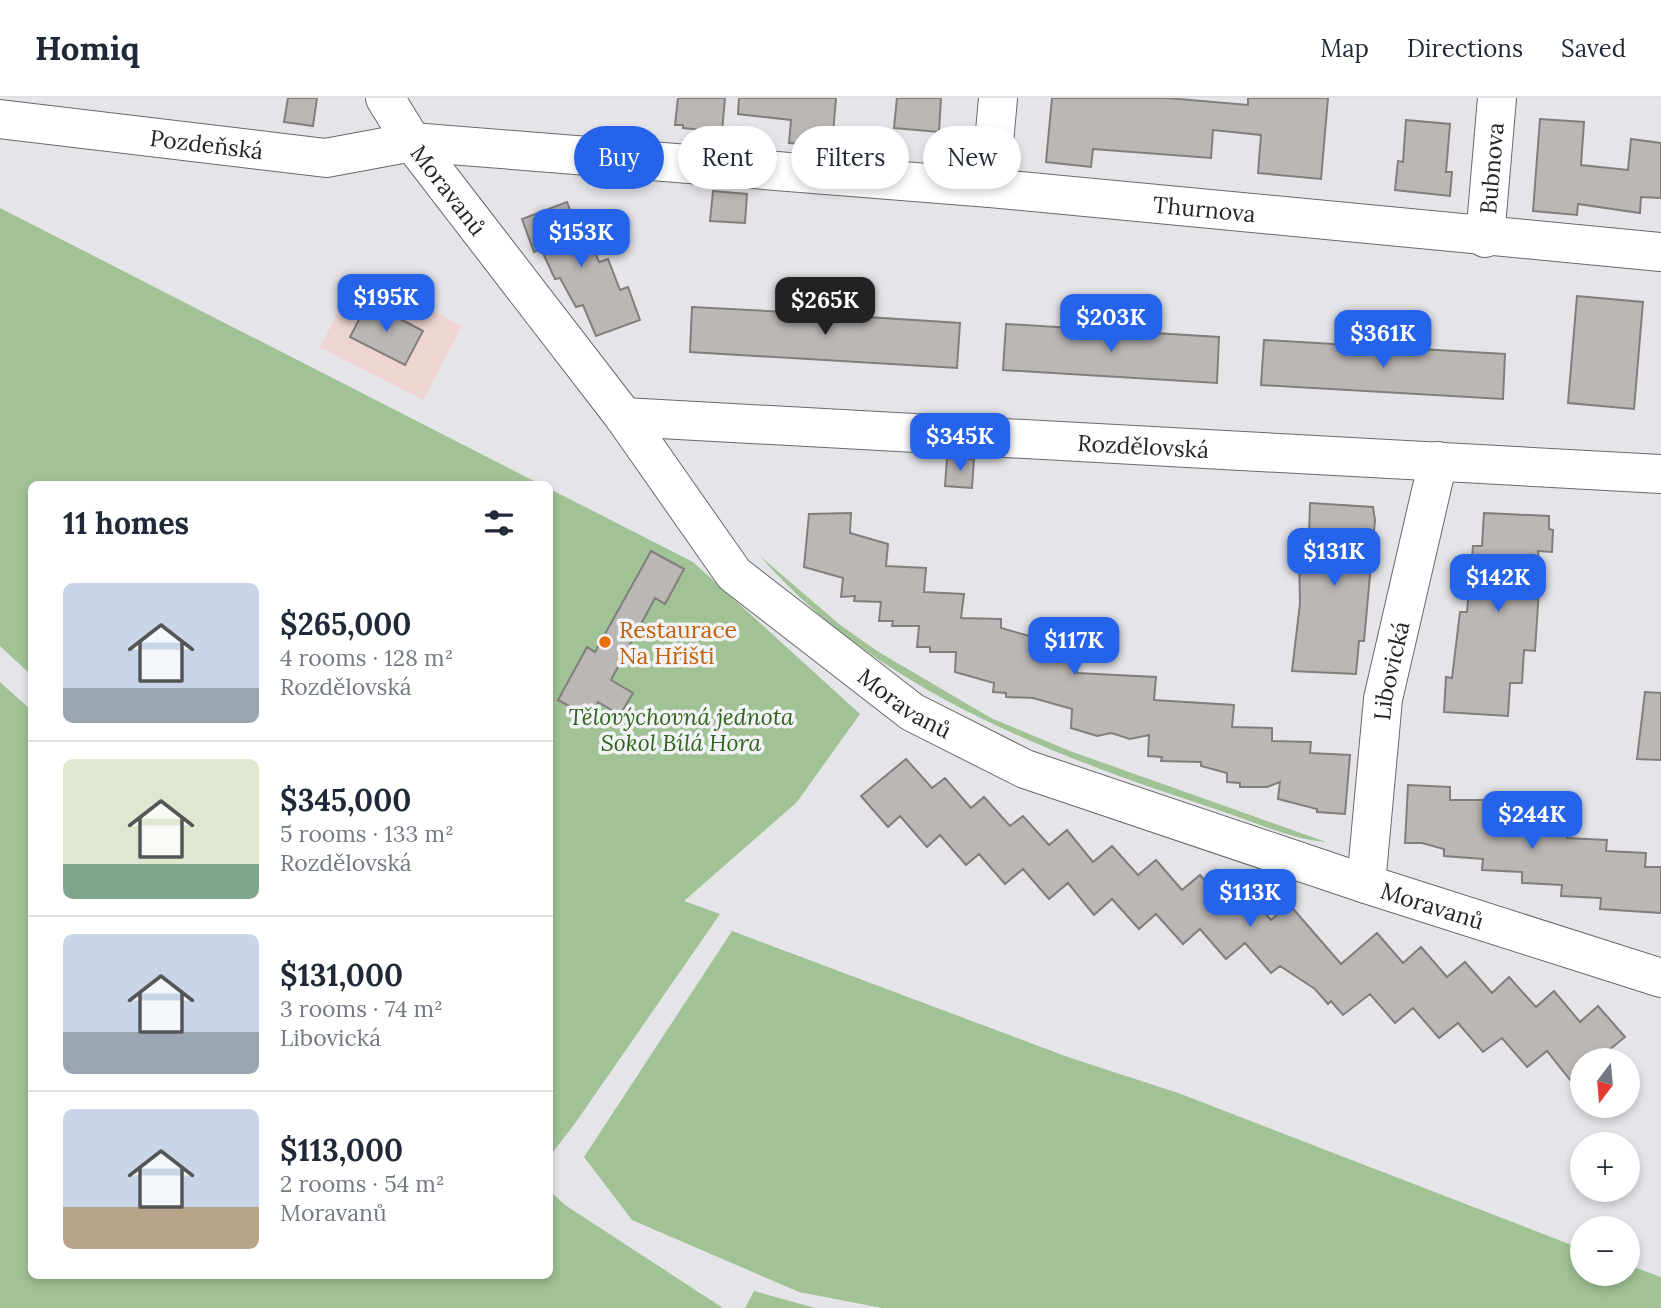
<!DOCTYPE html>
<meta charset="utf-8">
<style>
body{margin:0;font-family:Lora,serif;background:#f6f6f7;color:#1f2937;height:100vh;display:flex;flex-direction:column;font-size:26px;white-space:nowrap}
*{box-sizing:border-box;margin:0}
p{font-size:23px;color:#747a83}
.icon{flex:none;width:38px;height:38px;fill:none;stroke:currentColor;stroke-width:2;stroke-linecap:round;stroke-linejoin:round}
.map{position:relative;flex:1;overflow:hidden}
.details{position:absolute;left:28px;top:383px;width:525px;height:798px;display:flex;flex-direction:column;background:#fff;border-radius:10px;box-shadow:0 4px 10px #0003}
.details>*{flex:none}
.top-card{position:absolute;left:574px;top:28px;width:665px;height:63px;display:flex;gap:14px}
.needle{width:46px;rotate:196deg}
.fabs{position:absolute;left:1570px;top:950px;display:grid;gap:14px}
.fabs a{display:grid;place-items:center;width:70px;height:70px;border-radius:50%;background:#fff;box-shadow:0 4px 10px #0003;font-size:35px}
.price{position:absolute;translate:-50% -60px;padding:0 16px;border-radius:14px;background:#2563eb;color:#fff;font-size:23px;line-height:46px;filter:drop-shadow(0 2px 4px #0008)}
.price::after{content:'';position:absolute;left:50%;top:42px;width:21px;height:16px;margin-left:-10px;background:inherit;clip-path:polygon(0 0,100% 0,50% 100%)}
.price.selected{background:#222;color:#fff}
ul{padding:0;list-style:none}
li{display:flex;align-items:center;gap:21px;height:175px;padding:0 35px}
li+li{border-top:2px solid #e0e1e3}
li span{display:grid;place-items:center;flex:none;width:196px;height:140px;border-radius:10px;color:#555}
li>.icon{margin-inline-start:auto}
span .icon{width:84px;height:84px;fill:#fffc;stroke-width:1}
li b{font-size:30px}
h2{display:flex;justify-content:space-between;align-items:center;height:84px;padding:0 35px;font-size:30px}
.pill{padding:0 24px;border-radius:32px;background:#fff;box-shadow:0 4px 10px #0003;font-size:24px;line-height:63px}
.pill.selected{background:#2563eb;color:#fff}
header{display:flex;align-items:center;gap:42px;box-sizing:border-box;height:98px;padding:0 35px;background:#fff;border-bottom:2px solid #e0e1e3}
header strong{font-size:33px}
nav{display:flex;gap:38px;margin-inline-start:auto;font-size:24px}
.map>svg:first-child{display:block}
.industrial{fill:#efd5d2}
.green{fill:#a0c295}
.building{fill:#bab7b5;stroke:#817e7c;stroke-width:2}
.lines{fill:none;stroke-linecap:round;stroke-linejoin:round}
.minor-casing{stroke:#69696c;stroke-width:40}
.minor{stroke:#fff;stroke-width:38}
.food-dot{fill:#e8710a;stroke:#f2f3f6;stroke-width:2.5}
.labels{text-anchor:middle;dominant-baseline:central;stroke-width:7;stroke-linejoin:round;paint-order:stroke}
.street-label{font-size:23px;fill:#252526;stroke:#f2f3f6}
.food-label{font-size:23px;fill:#c56008;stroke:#f2f3f6;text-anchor:start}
.park-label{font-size:23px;font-style:italic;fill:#31651b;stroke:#f2f3f6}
</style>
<header>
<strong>Homiq</strong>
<nav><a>Map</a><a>Directions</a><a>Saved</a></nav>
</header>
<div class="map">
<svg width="1661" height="1210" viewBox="0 0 1661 1210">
<rect width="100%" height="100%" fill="#e5e5e9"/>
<path class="industrial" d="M359,175l103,53 -39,74 -103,-53z"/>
<path class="green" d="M0,110l534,273 8,4h-510l-1,190 -31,-29z
M550,391l143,73 167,152 -63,88 -113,99 36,13 -144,208 -26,34z
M760,458l79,68 38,27 114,67 79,33 256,91c-32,-1 -84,-25 -117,-35 -163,-54 -333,-118 -449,-251z
M0,584l31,28 1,566h518v-85l15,14 158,103h-723z
M732,833l333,125 116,38 401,155v25h46v-9l33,12v31h-779l-83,-16 -167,-72 -48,-63z
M754,1193l61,17h-70z"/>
<path class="building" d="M288,0h29l-4,28 -29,-4z
M678,0h47l-3,34 -39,-4v-3h-8z
M739,0h97l-4,48 -43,-3 2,-23 -53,-6z
M897,0h44l-2,34 -45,-4z
M1052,0h115l81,7v-7h80l-7,81 -63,-6 3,-38 -48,-5 -2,28 -118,-9 -2,18 -45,-5z
M1540,21l44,3 -3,43 47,5 3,-31 30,4v55l-20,-1 -1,16 -62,-9 -1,11 -44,-4z
M1406,22l44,4 -4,48h6l-2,24 -55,-6 3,-29 5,1z
M713,93l34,3 -2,29 -35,-2z
M567,104l12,32 8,-3 12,31 9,-3 12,31 8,-3 12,33 -44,16 -13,-31 -7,2 -16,-29 -5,1 -14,-30 -7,3 -12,-33z
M1577,198l66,6 -9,107 -66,-6z
M368,204l55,29 -18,34 -55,-28z
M692,209l133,7 1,-7 27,2 -1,7 108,7 -3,45 -267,-16z
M1006,226l213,13 -2,46 -214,-13z
M1264,242l241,14 -2,45 -242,-14z
M947,360l27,1 -2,29 -27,-2z
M1310,405l63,4 2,13 -11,121h-5l-3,33 -64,-3 8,-68 -1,-47 3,-20h7z
M851,415l-1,20 38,11 -2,22 40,2 -2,24 40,2 -3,24 40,1v9l50,14 28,-1 -2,32 79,4 -2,23 80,5 -2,22 40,1v13l39,1 -1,11 40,2 -5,59 -28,-2v-3l-39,-10 2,-17 -13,5h-27v-4l-13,-1v-9l-26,-7v-4l-40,-1 1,-4 -14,-1 1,-21 -19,4 -19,-6 -14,3 -26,-8 1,-19 -39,-11 -27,-1v-4l-13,-1 1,-9 -39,-11 1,-20h-26v-5h-13l2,-21h-27l1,-5h-14l2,-19 -27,-1 1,-5 -14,1 2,-19 -39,-11 5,-53z
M1484,415l65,3v13l4,1 -1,22 -14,-1 2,23 -5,77 -11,-1 -2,33h-12l-2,33 -64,-4 2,-35 6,1 8,-66h7l6,-66h9z
M651,453l33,18 -19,35 -10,-6 -44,82 22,13 -13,22 -22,-13 -9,15 -31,-17 29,-53 8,5z
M1645,594l16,1v67l-24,-1z
M906,661l26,29 13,-10 26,30 13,-11 26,29 13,-10 26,29 18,-15 26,32 19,-16 26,29 18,-15 26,30 18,-15 26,30 19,-15 26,30 18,-16 52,60 36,-31 26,30 18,-16 26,30 18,-15 27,31 17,-16 27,30 18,-16 26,31 18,-16 27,31 -28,23h-15v35l-35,-44 -20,16 -25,-29 -19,14 -25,-29 -19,15 -26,-30 -18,15 -25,-29 -27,21 -12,-14 -3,3 -13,-15 -35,-23 -9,7 -26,-30 -19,16 -26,-30 -17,15 -27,-30 -17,15 -27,-30 -18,16 -26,-32 -19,16 -26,-30 -18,15 -26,-30 -13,11 -26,-30 -13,12 -27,-31 -12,11 -27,-31z
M1408,687l42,2v13h39l-1,13h40l-1,12 40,1v12l40,2 -1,11 40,2 -1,14h16v46l-61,-4 1,-11 -40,-2 1,-11 -40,-2v-11l-40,-2 1,-11 -39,-3v-7l-22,-6h-17z"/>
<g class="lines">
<defs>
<g id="minor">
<path id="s1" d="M385,0l27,44 212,275 110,157 178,138 113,57 341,115 295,94"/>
<path id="s2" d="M0,21l326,39 86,-16 578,46 671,64"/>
<path d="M990,90l8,-90"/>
<path id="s3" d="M1485,140l12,-140"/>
<path id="s4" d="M624,319l1037,57"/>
<path id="s5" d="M1366,786l17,-185 55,-238"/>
</g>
</defs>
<use href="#minor" class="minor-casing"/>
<use href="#minor" class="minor"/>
</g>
<circle class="food-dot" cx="605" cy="544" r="7"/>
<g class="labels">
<g class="street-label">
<text stroke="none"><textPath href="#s2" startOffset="208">Pozdeňská</textPath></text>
<text stroke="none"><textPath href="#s3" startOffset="70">Bubnova</textPath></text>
<text stroke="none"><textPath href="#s1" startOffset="112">Moravanů</textPath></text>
<text stroke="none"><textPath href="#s2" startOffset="1211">Thurnova</textPath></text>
<text stroke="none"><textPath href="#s4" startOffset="520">Rozdělovská</textPath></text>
<text stroke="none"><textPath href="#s5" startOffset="215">Libovická</textPath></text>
<text stroke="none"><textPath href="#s1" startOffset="805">Moravanů</textPath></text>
<text stroke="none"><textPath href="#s1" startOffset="1372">Moravanů</textPath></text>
</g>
<g class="food-label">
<text x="619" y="531">Restaurace<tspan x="619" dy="26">Na Hřišti</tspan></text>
</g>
<g class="park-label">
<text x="681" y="618">Tělovýchovná jednota<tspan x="681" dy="26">Sokol Bílá Hora</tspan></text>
</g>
</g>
</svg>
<div class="fabs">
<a><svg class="needle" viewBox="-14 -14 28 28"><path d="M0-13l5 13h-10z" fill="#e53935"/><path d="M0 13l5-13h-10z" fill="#747a83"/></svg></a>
<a>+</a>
<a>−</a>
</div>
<b class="price" style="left:581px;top:171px">$153K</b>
<b class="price" style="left:386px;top:236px">$195K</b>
<b class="price selected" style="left:825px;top:239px">$265K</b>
<b class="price" style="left:1111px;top:256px">$203K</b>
<b class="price" style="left:1383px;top:272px">$361K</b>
<b class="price" style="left:960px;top:375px">$345K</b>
<b class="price" style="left:1334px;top:490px">$131K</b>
<b class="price" style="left:1498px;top:516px">$142K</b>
<b class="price" style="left:1074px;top:579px">$117K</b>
<b class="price" style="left:1532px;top:753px">$244K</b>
<b class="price" style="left:1250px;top:831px">$113K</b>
<div class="top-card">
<a class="pill selected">Buy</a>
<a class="pill">Rent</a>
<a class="pill">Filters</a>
<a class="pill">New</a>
</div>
<section class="details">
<h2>11 homes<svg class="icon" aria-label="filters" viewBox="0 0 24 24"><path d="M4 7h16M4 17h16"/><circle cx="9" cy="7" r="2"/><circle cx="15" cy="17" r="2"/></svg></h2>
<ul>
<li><span style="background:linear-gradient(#c9d6e8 75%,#9aa5b1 0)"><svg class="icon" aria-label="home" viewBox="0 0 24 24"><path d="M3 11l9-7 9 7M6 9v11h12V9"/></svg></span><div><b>$265,000</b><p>4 rooms · 128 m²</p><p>Rozdělovská</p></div></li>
<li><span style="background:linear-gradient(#dfe7d0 75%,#7fa58c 0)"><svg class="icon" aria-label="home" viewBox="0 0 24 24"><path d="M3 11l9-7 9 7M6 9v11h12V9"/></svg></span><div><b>$345,000</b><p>5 rooms · 133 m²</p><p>Rozdělovská</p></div></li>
<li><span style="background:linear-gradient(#c9d6e8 70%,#9aa5b1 0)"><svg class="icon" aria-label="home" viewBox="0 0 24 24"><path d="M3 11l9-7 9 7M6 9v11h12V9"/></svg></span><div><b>$131,000</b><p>3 rooms · 74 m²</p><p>Libovická</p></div></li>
<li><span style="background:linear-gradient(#c9d6e8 70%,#b9a48a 0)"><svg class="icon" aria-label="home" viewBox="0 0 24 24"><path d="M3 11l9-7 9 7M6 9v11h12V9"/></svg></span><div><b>$113,000</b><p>2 rooms · 54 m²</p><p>Moravanů</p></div></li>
</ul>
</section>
</div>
